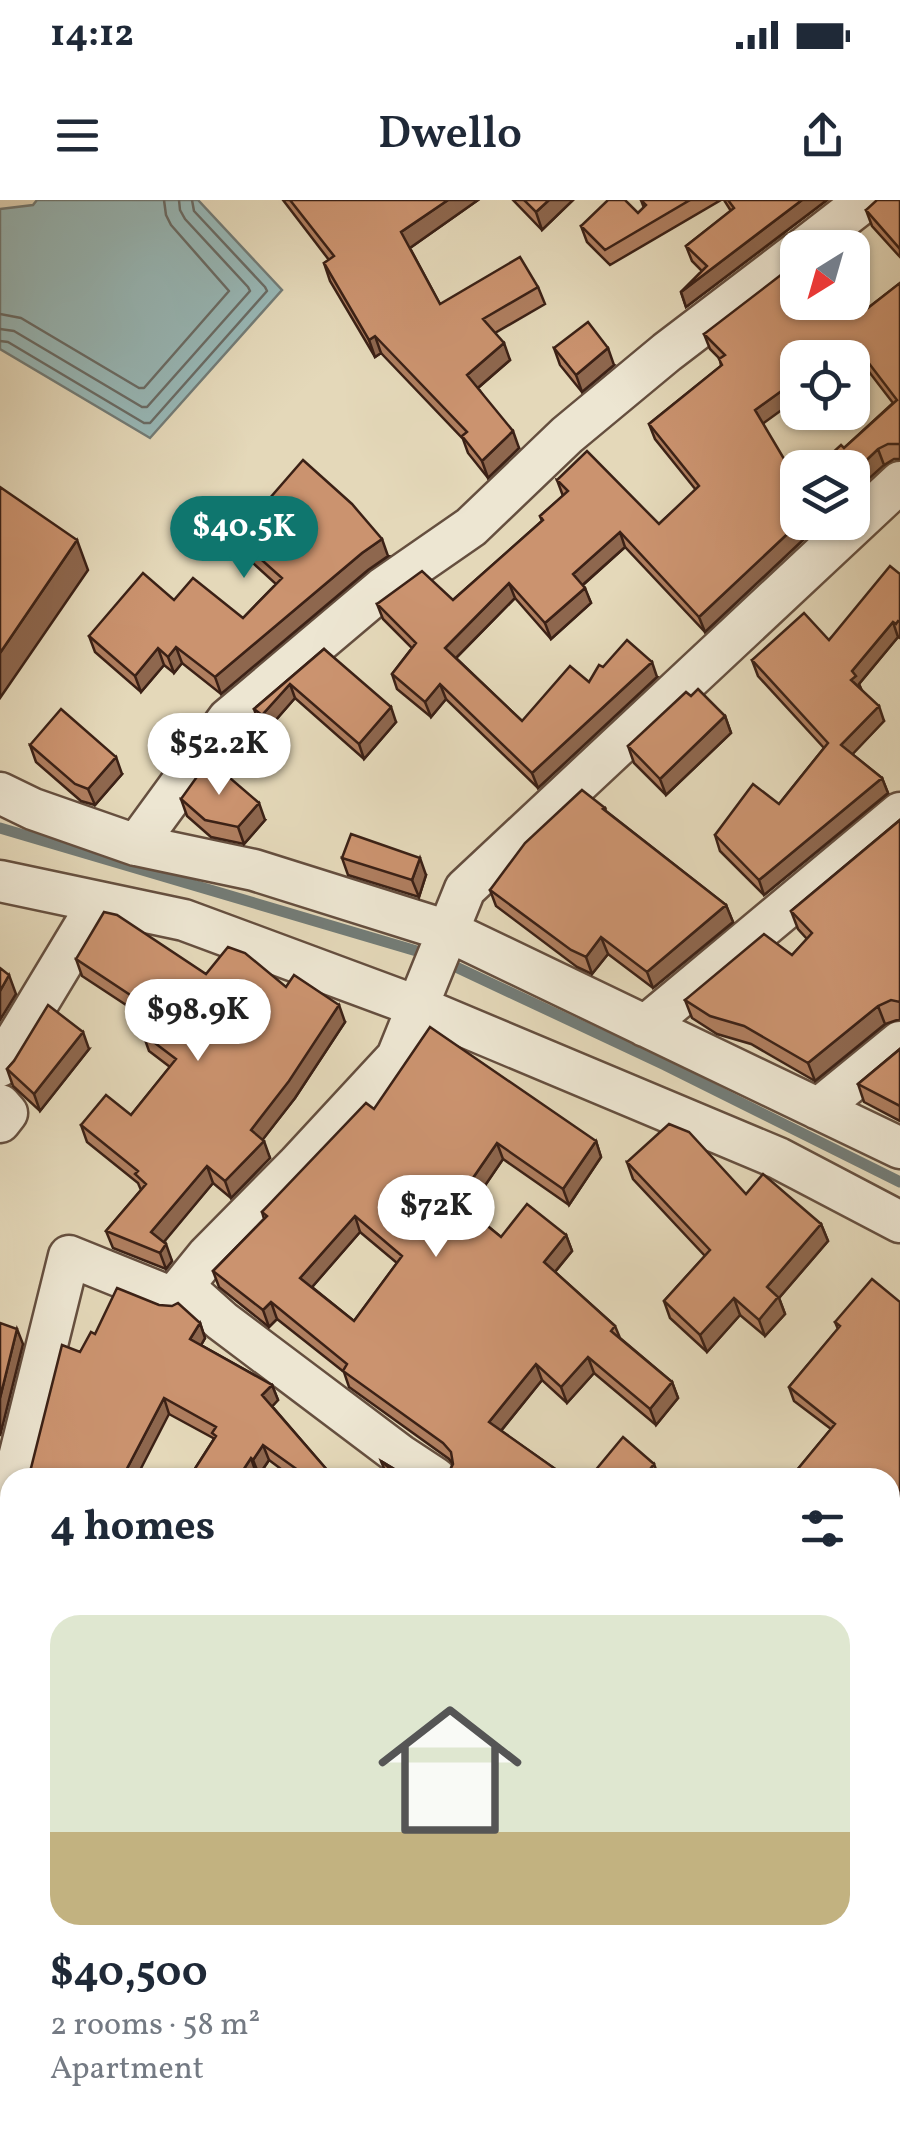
<!DOCTYPE html>
<meta charset="utf-8">
<style>
body{margin:0;font-family:Vollkorn,serif;background:#f6f6f7;color:#1f2937;height:100vh;display:flex;flex-direction:column;font-size:38px;white-space:nowrap}
*{box-sizing:border-box;margin:0}
p{font-size:32px;color:#747a83}
.icon{flex:none;width:55px;height:55px;fill:none;stroke:currentColor;stroke-width:2;stroke-linecap:round;stroke-linejoin:round}
.map{position:relative;flex:1;overflow:hidden}
.side{position:absolute;left:0px;top:1268px;width:900px;height:672px;display:flex;flex-direction:column;background:#fff;border-radius:30px 30px 0 0;box-shadow:0 2px 8px #0004}
.side>*{flex:none}
.needle{width:65px;rotate:217deg}
.controls{position:absolute;left:780px;top:30px;display:grid;gap:20px}
.controls a{display:grid;place-items:center;width:90px;height:90px;border-radius:20px;background:#fff;box-shadow:0 2px 8px #0004;font-size:50px}
.price{position:absolute;translate:-50% -85px;padding:0 22px;border-radius:35px;background:#fff;color:#222;font-size:32px;line-height:65px;filter:drop-shadow(0 2px 5px #0008)}
.price::after{content:'';position:absolute;left:50%;top:60px;width:30px;height:22px;margin-left:-15px;background:inherit;clip-path:polygon(0 0,100% 0,50% 100%)}
.price.current{background:#0f766e;color:#fff}
ul{padding:0;list-style:none}
li{display:grid;align-content:center;gap:20px;height:530px;padding:0 50px}
li span{display:grid;place-items:center;height:310px;border-radius:30px;color:#555}
li>.icon{margin-inline-start:auto}
span .icon{width:180px;height:180px;fill:#fffc;stroke-width:1}
li b{font-size:42px}
h2{display:flex;justify-content:space-between;align-items:center;height:120px;padding:0 50px;font-size:42px}
.status{display:flex;justify-content:space-between;align-items:center;height:70px;padding:0 50px;background:#fff;direction:ltr}
.status svg{height:28px;fill:currentColor}
header{display:flex;justify-content:space-between;align-items:center;height:130px;padding:0 50px;background:#fff;font-size:45px;font-weight:600}
.map>svg:first-child{display:block}
.water{fill:#98b8b7;stroke:#737c77;stroke-width:2.5}
.lines{fill:none;stroke-linecap:round;stroke-linejoin:round}
.shore{stroke:#6a6c66;stroke-width:2.5}
.stream{stroke:#737c77;stroke-width:11}
.minor-casing{stroke:#654f3f;stroke-width:45}
.minor{stroke:#ede6d2;stroke-width:40}
.wall{fill:#af7e5f;stroke:#3b2116;stroke-width:2.5;fill-rule:evenodd}
.shaded-wall{fill:#8e674e;stroke:#3b2116;stroke-width:2.5}
.building{fill:#cb936f;stroke:#3b2116;stroke-width:2.5;fill-rule:evenodd}
</style>
<div class="status"><b>14:12</b><svg viewBox="0 0 49 12"><path d="M0 12V9h3v3zM5 12V6h3v6zM10 12V3h3v9zM15 12V0h3v12zM26 1h20v11H26zM47 4h2v5h-2z"/></svg></div>
<header><svg class="icon" aria-label="menu" viewBox="0 0 24 24"><path d="M4 6h16M4 12h16M4 18h16"/></svg>Dwello<svg class="icon" aria-label="share" viewBox="0 0 24 24"><path d="M12 15V3M7 8l5-5 5 5M5 13v7h14v-7"/></svg></header>
<div class="map">
<svg width="900" height="1939" viewBox="0 0 900 1939">
<rect width="100%" height="100%" fill="#e4d8b9"/>
<filter id="stains"><feTurbulence type="fractalNoise" baseFrequency=".002" numOctaves="4"/><feColorMatrix values="0 0 0 0 .2 0 0 0 0 .09 0 0 0 0 .02 0 0 0 .5 -.17"/></filter>
<radialGradient id="worn" r=".72"><stop offset=".6" stop-color="#630" stop-opacity="0"/><stop offset="1" stop-color="#630" stop-opacity=".3"/></radialGradient>
<path class="water" d="M37,0h161l84,90 -132,148 -150,-89v-140l33,-4z"/>
<g class="lines">
<path class="shore" d="M0,114l21,4 118,70h5l85,-97 -58,-66 -5,-10 -2,-15
M0,129l14,2 128,76h5l103,-116 -2,-4 -63,-68 -5,-9 -1,-10
M0,141l8,1 136,81h6l117,-132 -2,-4 -71,-76 -2,-11"/>
<path class="stream" d="M0,628l420,124
M456,767l209,98 235,117"/>
<defs>
<path id="minor" d="M804,48l62,-48
M0,593l33,16 103,36 118,25 194,61 452,217
M136,645l92,-126 155,-131 88,-61 96,-92 100,-83 131,-100
M0,681l184,39 232,86 362,152 122,64
M645,826l255,-213
M0,866l99,-164
M0,905l7,8 -7,9
M818,909l82,-67
M183,1086l39,35 178,134 35,23
M14,1278l55,-222 104,42 35,-43 90,-91 99,-107 68,-168 435,-407
M0,1348l10,-49
M0,1449l10,5
M890,1597l10,8
M0,1793l10,7
M353,1930l3,9"/>
</defs>
<use href="#minor" class="minor-casing"/>
<use href="#minor" class="minor"/>
</g>
<path class="wall" d="M283,0h195l-68,48 30,56 98,-17 7,17 -50,29 15,27 -32,28 41,60 -31,30 -20,-25 -5,-14 -82,-86 -6,4 -45,-76 -6,-18 5,-3z
M513,0h60l-31,30z
M641,0h80l-111,65 -23,-23 -6,-16 57,-13 6,-5z
M724,0h103l-141,107 -5,-15 21,-21 -10,-10 -6,-15 45,-35z
M900,0v57l-28,-31 -6,-16z
M900,83v176h-6l-10,6 -40,-17 49,-45 -33,-43 -8,-2h-54l-35,66 35,98h24l-117,110 -80,-85 -42,38 8,18 -40,36 -36,-41 -59,60 66,63 67,-39 14,-15 54,10 -119,111 -92,-89 -15,18 -34,-28 -5,-15 20,-26 -29,-29 -6,-15 76,-4 89,-79 -2,-5 23,-20 -6,-16 102,44 37,-34 -41,-51 -6,-15 72,-58 -1,-7 -10,-10 -6,-15 94,-32 70,6z
M554,148l60,17 -32,27 -22,-27z
M236,337l152,19 -20,14 -147,124 -39,-31 -8,10 -10,-8 -23,27 -46,-40 -6,-16 85,-36 69,18 33,-34 -34,-31z
M900,374v64l-2,-1 -39,47 2,5 23,32 -32,33 30,24 6,15 -124,102 -44,-44 -5,-16 64,-31 45,-56 -66,-72 -6,-16 77,-20z
M324,449l72,73 -32,37 -69,-61 -28,32 -8,-6 -5,-15z
M691,496l34,20 6,17 -65,62 -32,-32 -6,-17z
M30,545l92,29 -27,31 -14,-4 -45,-39z
M181,599l84,21 -21,24 -33,-7 -24,-21z
M605,608l1,3 120,94 7,17 -80,66 -45,-34 -16,20 -15,-7 -81,-61 -6,-16z
M900,620v199l-15,5 -70,57 -64,-37 -34,-10 -25,-16 -7,-18 107,-45 15,-16 -9,-10 -7,-18z
M342,658l84,17 -7,22 -71,-22z
M76,759l130,15 80,13 59,35 -50,76 -33,42 8,18 -39,40 -18,-15 -50,59 9,19 -6,8 -53,-21 -7,-17 35,-41 -3,-7 -51,-41 -6,-17 50,-10 39,-48 -21,-16 -6,-17 9,-12 -70,-46z
M89,849l-49,62 -27,-25 -6,-17 7,-8z
M900,849v72l-36,-19 -6,-18z
M374,909l222,32 5,16 -32,48 -66,-46 -35,51 33,27 65,-2 6,16 -17,21 60,54 5,12 52,44 6,16 -22,27 -62,-52 -27,30 -25,-23 -41,51 67,47h-122l7,-14 -4,-5 -100,-72 -5,-15 -67,-53 -8,8 -50,-40 -6,-16 51,-52 -2,-7zM360,1032l37,31 -43,58 -42,-34z
M627,962l119,32 75,30 7,17 -49,57 6,16 -20,22 -25,-21 -33,37 -37,-34 -6,-17 41,-45 -72,-77z
M900,1102v343l-2,2 -8,-7v-66l8,-10 -8,-7v-79h-90l-3,-8 34,-41 -37,-28 -5,-14 49,-58 -3,-7z
M200,1123l5,15 -4,7 71,40 6,15 -6,6 62,72h-41l-24,-18 -10,15 -3,-2 -2,5h-65l25,-39 -1,-1 -44,-24 -89,-62 15,-18z
M381,1261l28,17h-21z
M10,1350v79l-7,-3 -3,-7v-64z
M890,1615l7,18 3,3v85l-10,-8z
M890,1845l10,7v78l-6,-5 -4,5z
M388,1930h123l13,9h-123z
M582,1930h125l-7,9h-3l-5,-5 -8,5h-90z
M713,1930h64l3,8 -54,1z"/>
<path class="shaded-wall" d="M448,0h30l-71,50 -6,-18z
M549,0h24l-31,30 -6,-18z
M802,0h25l-141,107 -5,-15z
M375,136l6,17 -6,4 -6,-17z
M504,143l6,17 -37,32 -6,-17z
M855,145l5,15 -8,7v-9h-12z
M608,148l6,17 -32,27 -6,-17z
M798,179v19l-37,27 -6,-15z
M513,231l6,17 -31,30 -6,-17z
M878,249l6,16 -32,29v-20z
M800,322h22l-117,110 -6,-15z
M620,332l5,15 -47,42 -5,-15z
M382,339l6,17 -20,14 -147,124 -6,-17 147,-124z
M77,340l11,30 -88,128v-45z
M509,383l6,15 -64,65 -6,-15z
M585,388l6,15 -40,36 -6,-16z
M893,422l5,15 -39,47 3,7 -11,-11 1,-9z
M176,447l6,16 -8,10 -6,-16z
M158,448l6,17 -23,27 -6,-16z
M652,462l5,15 -119,111 -6,-15z
M290,484l5,14 -28,32 -5,-15z
M440,484l6,15 -15,18 -6,-15z
M879,506l5,15 -37,39 -6,-15z
M391,507l5,15 -32,37 -5,-15z
M725,516l6,17 -65,62 -6,-16z
M116,557l6,17 -27,31 -7,-16z
M882,578l6,15 -124,102 -5,-15z
M259,603l6,17 -21,24 -6,-17z
M420,658l6,17 -7,22 -7,-17z
M726,705l7,17 -80,66 -6,-16z
M601,737l7,17 -16,20 -6,-17z
M9,775l7,19 -16,26v-29z
M339,805l6,17 -50,76 -38,49 -6,-17z
M878,806l7,18 -70,57 -7,-18z
M83,832l6,17 -49,62 -6,-17z
M264,941l6,17 -39,40 -6,-17z
M596,941l5,16 -32,48 -6,-16z
M497,943l6,16 -40,59 -6,-17z
M207,966l6,17 -55,66 -7,-17z
M355,1016l5,16 -54,62 -6,-16z
M821,1024l7,17 -49,57 6,16 -20,22 -6,-16 8,-33z
M566,1035l6,16 -23,28 -5,-17z
M166,1044l6,17 -6,8 -6,-16z
M734,1098l6,17 -33,37 -7,-17z
M271,1102l6,17 -8,8 -6,-17z
M200,1123l5,15 -9,16 -6,-15z
M17,1129l6,15 -23,92v-38z
M588,1157l6,16 -27,30 -6,-16z
M536,1164l6,16 -47,58 -6,-16z
M672,1182l6,16 -22,27 -6,-16z
M272,1185l6,15 -10,11 -6,-16z
M164,1198l5,16 -33,64h-14z
M263,1245l6,15 -10,15 -6,-15z
M251,1258l5,15 -2,5h-16z
M654,1264l5,14h-16z
M900,1425v20l-2,2 -5,-14z
M10,1533v28l-10,23v-28z
M900,1544v23l-5,7 -5,-18z
M5,1580l5,17 -10,16v-24z
M892,1616l5,16 -6,8 -1,-22z
M10,1690v22l-9,11 1,4 -2,3v-28z
M890,1914l4,11 -10,14h-17l7,-9h16z
M667,1930h24l1,4 -8,5h-30z
M695,1930h12l-7,9h-2z
M769,1930h8l3,9h-17z"/>
<path class="building" d="M290,0h158l-47,32 39,72 80,-47 18,30 -55,32 21,24 -37,32 46,56 -31,30 -20,-25 5,-4 -92,-96 -6,4 -45,-77 10,-7z
M524,0h25l-13,12z
M608,0h17l13,13 8,-8 -5,-5h49l-85,50 -24,-24z
M728,0h74l-121,92 26,-26 -21,-20 48,-38z
M877,0h23v49l-34,-39z
M790,68l8,8v26h54v-14l16,20 32,-25v161h-12l-10,5 -26,25v-6h-36l25,-23 3,3 53,-48 -42,-55 -15,13h-8l-3,-3 -4,3h-27v21l-43,31 35,59 14,-12 9,11h-15v54h2l-101,95 -79,-85 -47,42 12,14 -40,35 -36,-40 -64,65 77,73 48,-55 19,16 10,-17 4,2 24,-27 25,22 -120,111 -92,-89 -15,18 -33,-28 24,-31 -39,-39 45,-33 31,29 90,-80 -3,-4 28,-25 -11,-11 30,-29 72,73 40,-38 -50,-62 73,-59 -3,-6 6,-4 -21,-21z
M588,122l20,26 -32,27 -22,-27z
M303,260l49,44 30,35 -20,14 -147,124 -39,-30 -8,10 -10,-9 -23,28 -46,-40 54,-63 31,27 19,-22 50,40 39,-40 -46,-41z
M0,287l77,53 -77,113z
M890,366l10,8v48l-2,-1 -2,3 -3,-2 -41,49 4,5 -5,4 28,26 -38,39 41,33 -123,102 -44,-45 38,-51 26,20 49,-61 -76,-83 52,-47 25,27z
M324,449l67,58 -32,37 -69,-60 -28,31 -8,-6z
M698,489l27,27 -65,63 -32,-33 58,-54 5,4z
M61,509l55,48 -28,32 -13,-5 -45,-39z
M209,560l50,43 -21,24 -33,-7 -24,-21z
M582,590l23,18 -2,1 123,96 -79,67 -46,-35 -15,20 -15,-7 -81,-60 35,-47z
M900,620v182l-9,-2 -13,6 -70,57 -64,-37 -34,-10 -25,-16 79,-66 28,21 20,-22 -21,-22z
M351,634l69,24 -8,22 -70,-22z
M104,712l13,3 89,59 22,-27 17,6 41,34 8,-12 45,30 -50,76 -38,49 13,11 -39,40 -18,-15 -56,66 15,12 -6,9 -54,-22 40,-47 -11,-10 3,-3 -57,-46 25,-30 25,20 45,-56 -33,-25 16,-20 -83,-55z
M0,768l9,7 -9,16z
M48,805l35,27 -49,62 -27,-25 7,-8z
M430,827l166,114 -33,48 -66,-46 -40,58 44,36 26,-33 39,31 -22,27 71,64 -4,5 61,51 -22,27 -62,-52 -27,30 -25,-23 -47,58 79,56h-66l-4,-4 -3,4h-49l7,-14 -2,-12 -8,-9 -100,-72 4,-7 -76,-62 -8,8 -50,-39 54,-55 -5,-4 104,-109 8,6zM355,1016l47,40 -48,65 -54,-43z
M900,849v57l-42,-22z
M669,924l20,8 57,62 17,-20 58,50 -54,63 11,10 -19,23 -25,-22 -34,37 -36,-34 46,-51 -83,-88z
M872,1079l28,23v254l-10,-8v-70h-84l-9,-8 38,-46 -46,-37 51,-61 -5,-4z
M117,1088l42,17 13,1 6,-3 22,20 -10,16 82,46 -10,10 72,83h-25l-46,-33 -10,15 -2,-2 -13,20h-49l27,-42 -4,-3 4,-6 -52,-29 -42,80h-95l4,-10 31,-123 18,7 11,-20 4,2z
M0,1123l17,6 -17,69z
M623,1237l31,27 -11,14h-54z
M381,1261l28,17h-8z
M10,1350v66l-10,-4v-15l4,-18 -4,-1v-23z
M900,1362v63l-7,8 -3,-2v-57z
M0,1461h10v72l-10,23z
M890,1533l10,8v3l-10,12z
M0,1618l10,8v64l-10,12z
M890,1628l10,8v67l-4,4 -6,-5z
M890,1845l10,7v66l-10,-7z
M0,1864l10,8v58h136l3,2 -6,7h-143z
M235,1930h88l4,9h-88z
M403,1930h108l13,9h-109z
M596,1930h71l-13,9h-46z
M730,1930h39l-6,9h-20z
M835,1930h39l-7,9h-38z"/>
<rect width="100%" height="100%" filter="url(#stains)"/>
<rect width="100%" height="100%" fill="url(#worn)"/>
</svg>
<div class="controls">
<a><svg class="needle" viewBox="-14 -14 28 28"><path d="M0-13l5 13h-10z" fill="#e53935"/><path d="M0 13l5-13h-10z" fill="#747a83"/></svg></a>
<a><svg class="icon" aria-label="locate" viewBox="0 0 24 24"><circle cx="12" cy="12" r="6"/><path d="M12 2v4M12 18v4M2 12h4M18 12h4"/></svg></a>
<a><svg class="icon" aria-label="layers" viewBox="0 0 24 24"><path d="M12 4l9 5-9 5-9-5zM3 14l9 5 9-5"/></svg></a>
</div>
<b class="price current" style="left:244px;top:381px">$40.5K</b>
<b class="price" style="left:219px;top:598px">$52.2K</b>
<b class="price" style="left:198px;top:864px">$98.9K</b>
<b class="price" style="left:436px;top:1060px">$72K</b>
<section class="side">
<h2>4 homes<svg class="icon" aria-label="filters" viewBox="0 0 24 24"><path d="M4 7h16M4 17h16"/><circle cx="9" cy="7" r="2"/><circle cx="15" cy="17" r="2"/></svg></h2>
<ul>
<li><span style="background:linear-gradient(#dfe7d0 70%,#c2b280 0)"><svg class="icon" aria-label="home" viewBox="0 0 24 24"><path d="M3 11l9-7 9 7M6 9v11h12V9"/></svg></span><div><b>$40,500</b><p>2 rooms · 58 m²</p><p>Apartment</p></div></li>
</ul>
</section>
</div>
